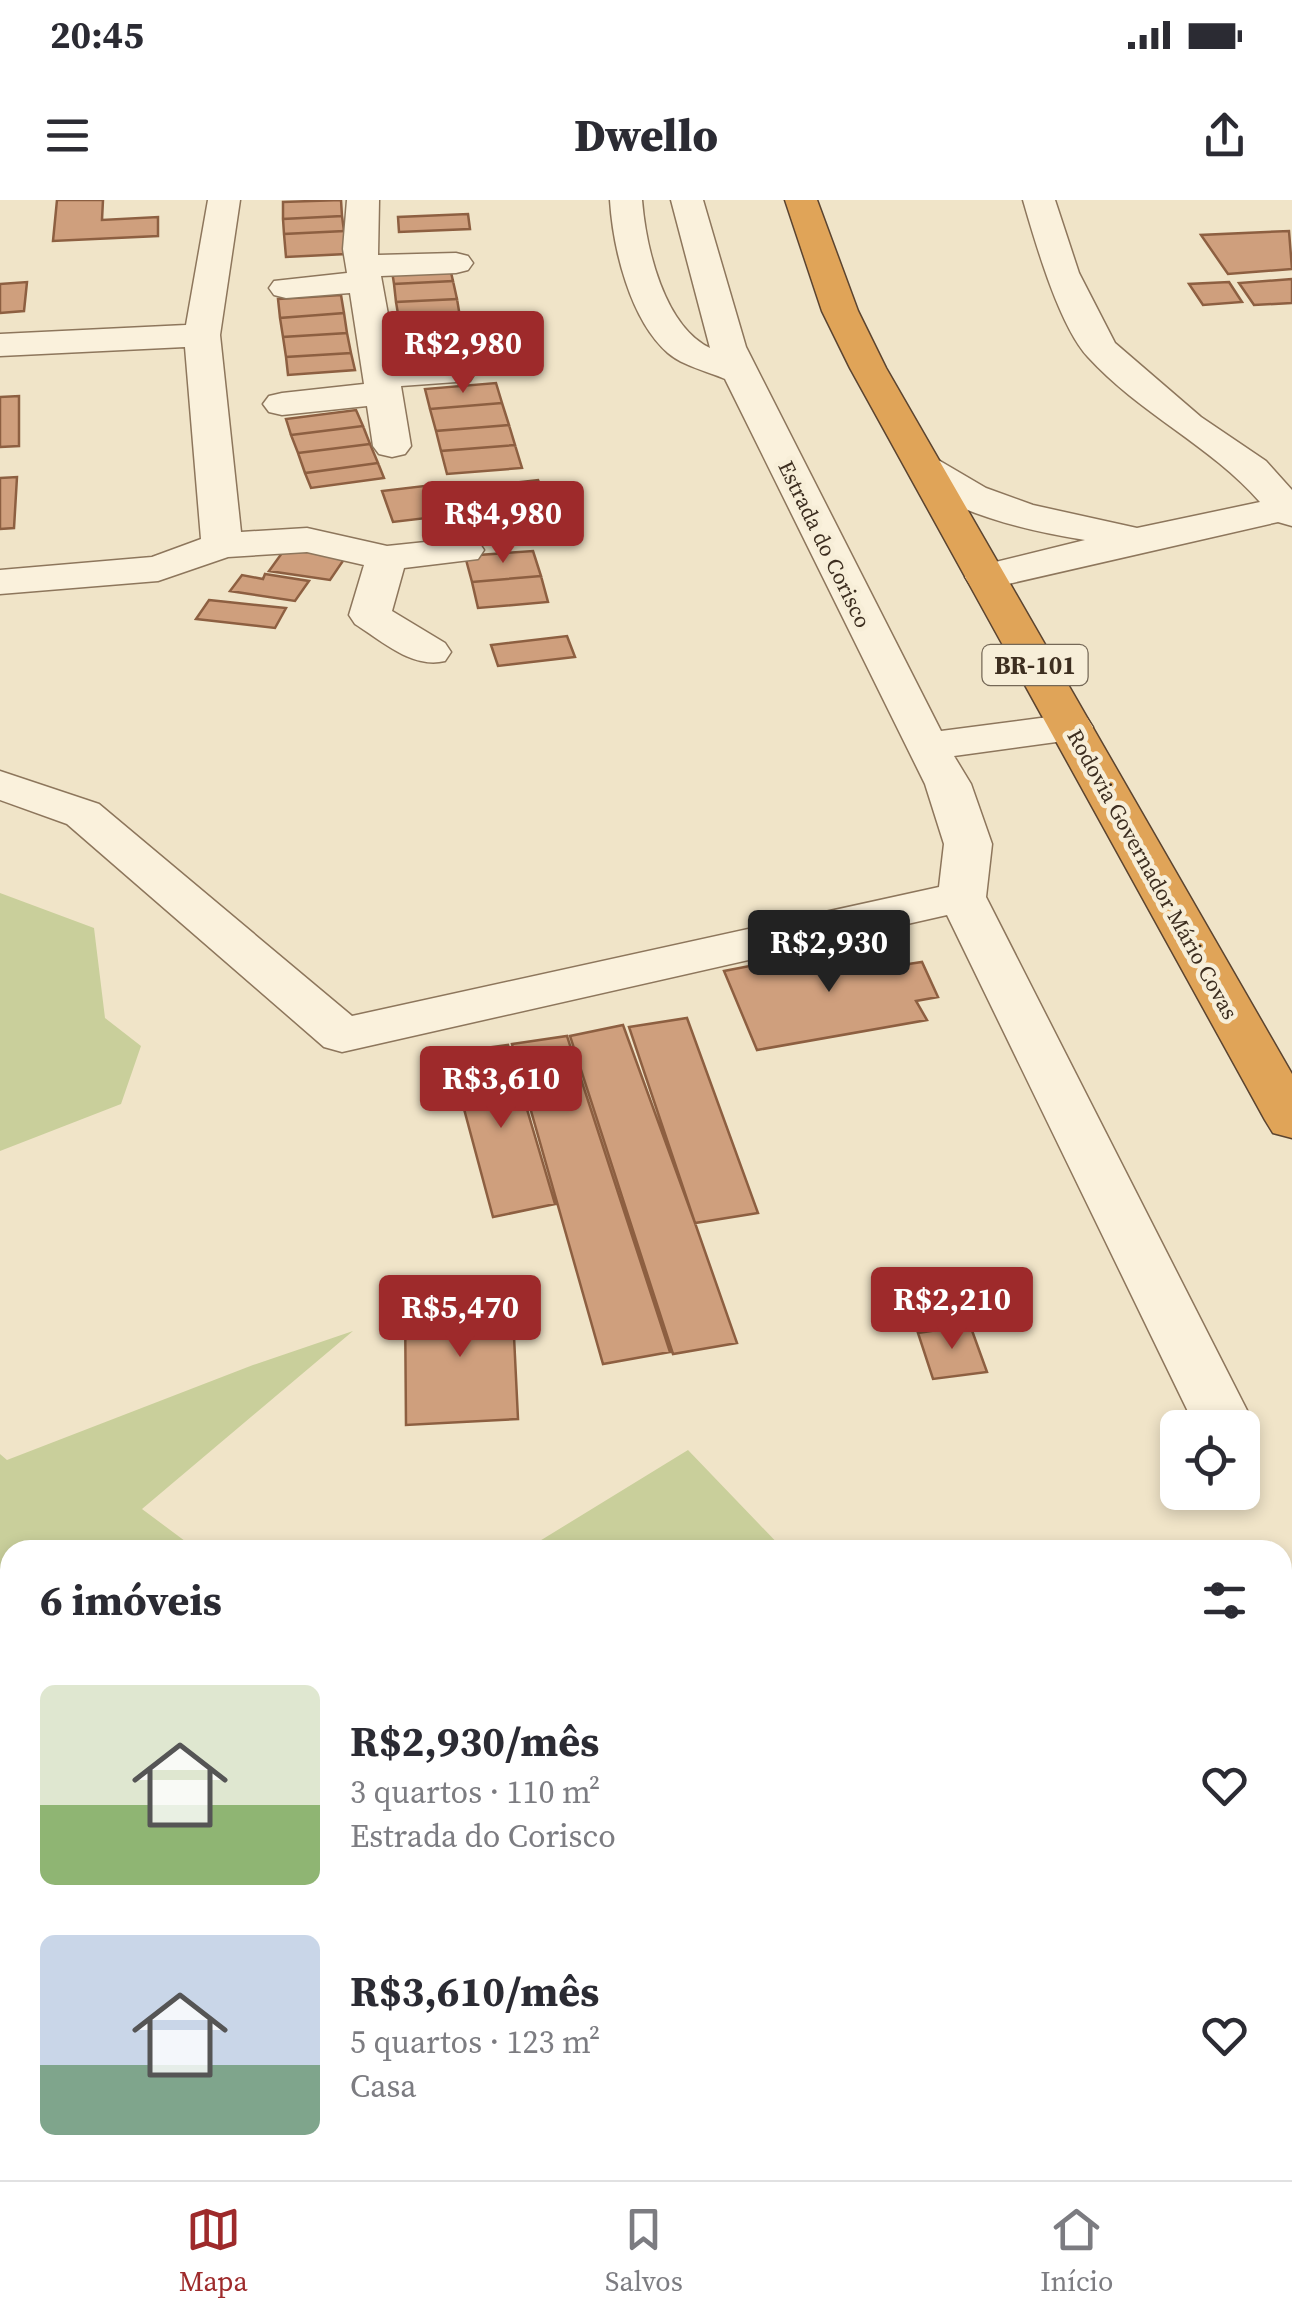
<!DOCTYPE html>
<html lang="pt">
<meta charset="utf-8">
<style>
body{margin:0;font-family:"Source Serif 4",serif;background:#f7f7f7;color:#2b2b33;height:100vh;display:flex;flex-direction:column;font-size:38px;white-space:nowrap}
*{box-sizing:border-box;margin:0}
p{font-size:32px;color:#7c7c81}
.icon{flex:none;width:55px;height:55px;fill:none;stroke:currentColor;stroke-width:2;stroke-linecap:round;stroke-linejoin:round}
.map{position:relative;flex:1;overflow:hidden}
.side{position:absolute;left:0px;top:1340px;width:1292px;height:640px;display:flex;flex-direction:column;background:#fff;border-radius:30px 30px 0 0;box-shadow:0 5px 15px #0003}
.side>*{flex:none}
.buttons{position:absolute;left:1160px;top:1210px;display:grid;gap:20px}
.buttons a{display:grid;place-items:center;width:100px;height:100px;border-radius:15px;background:#fff;box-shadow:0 5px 15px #0003;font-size:50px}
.price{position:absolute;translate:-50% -85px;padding:0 22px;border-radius:10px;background:#9e2a2b;color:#fff;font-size:32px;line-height:65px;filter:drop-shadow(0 2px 5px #0008)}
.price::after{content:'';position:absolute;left:50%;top:60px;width:30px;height:22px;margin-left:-15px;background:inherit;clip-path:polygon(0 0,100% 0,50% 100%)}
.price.current{background:#222;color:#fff}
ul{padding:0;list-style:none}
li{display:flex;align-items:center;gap:30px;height:250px;padding:0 40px}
li span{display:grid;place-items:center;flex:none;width:280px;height:200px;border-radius:15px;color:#555}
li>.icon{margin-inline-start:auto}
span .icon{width:120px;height:120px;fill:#fffc;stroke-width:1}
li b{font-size:42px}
h2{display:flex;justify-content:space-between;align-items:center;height:120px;padding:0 40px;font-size:42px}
.status{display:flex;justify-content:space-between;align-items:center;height:70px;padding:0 50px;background:#fff;direction:ltr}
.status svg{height:28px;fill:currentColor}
header{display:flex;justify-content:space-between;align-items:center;height:130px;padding:0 40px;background:#fff;font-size:45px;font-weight:800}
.tab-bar{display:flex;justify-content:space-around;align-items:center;height:140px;border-top:2px solid #e1e1e2;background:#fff;font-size:28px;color:#7c7c81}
.tab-bar a{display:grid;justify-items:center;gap:5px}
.tab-bar .current{color:#9e2a2b}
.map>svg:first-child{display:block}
.green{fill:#c9cf9b}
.building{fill:#cf9f7d;stroke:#8d5f41;stroke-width:2.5}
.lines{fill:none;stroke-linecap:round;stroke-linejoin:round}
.minor-casing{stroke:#8d765c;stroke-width:3}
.highway-casing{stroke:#5b4430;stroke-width:3}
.minor{fill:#faf1dc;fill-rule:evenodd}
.highway{fill:#e0a458;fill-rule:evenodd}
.labels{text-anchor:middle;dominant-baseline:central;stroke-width:9;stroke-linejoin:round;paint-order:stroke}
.far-street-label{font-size:22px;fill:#3d2e20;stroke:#f7eed8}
.shield{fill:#f7eed8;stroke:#756857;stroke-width:2.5}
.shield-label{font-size:25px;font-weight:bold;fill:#3d2e20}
</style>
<div class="status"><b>20:45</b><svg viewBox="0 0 49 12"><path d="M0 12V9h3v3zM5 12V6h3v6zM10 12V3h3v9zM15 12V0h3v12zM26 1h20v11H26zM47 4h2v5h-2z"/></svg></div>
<header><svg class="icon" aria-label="menu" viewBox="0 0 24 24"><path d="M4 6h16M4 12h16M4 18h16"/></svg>Dwello<svg class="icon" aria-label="share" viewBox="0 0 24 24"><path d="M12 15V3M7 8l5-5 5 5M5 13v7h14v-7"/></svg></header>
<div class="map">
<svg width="1292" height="1980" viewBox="0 0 1292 1980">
<rect width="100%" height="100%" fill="#f0e4c8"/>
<path class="green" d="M0,693l94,35 11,90 36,28 -20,58 -121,47z
M353,1131l-211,178 55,41h-187v620h1272l1,-313 9,3v320h-1292v-726l7,6 246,-95z
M688,1250l96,100h-259z"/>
<path class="building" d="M57,0h46l-1,20 56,-3v19l-105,5z
M341,0l1,16 -59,3v-17z
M468,14l2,15 -71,3 -1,-15z
M342,16l2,15 -60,3 -1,-15z
M344,31l2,23 -60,3 -2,-23z
M1289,31l3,38 -64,5 -27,-39z
M450,68l3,13 -59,3 -2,-13z
M1292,79v24l-38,2 -15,-22z
M453,81l4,18 -61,3 -2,-18z
M27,82l-3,29 -24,2v-29z
M1229,82l13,20 -39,3 -14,-21z
M341,95l3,18 -64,5 -2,-19z
M457,99l3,18 -61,3 -3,-18z
M344,113l3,20 -64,4 -3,-19z
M460,117l3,18 -61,4 -3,-19z
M347,133l4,20 -65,4 -3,-20z
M463,135l2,9 -62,3 -1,-8z
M351,153l4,17 -67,5 -2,-18z
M496,183l6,20 -72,6 -5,-20z
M19,196v50l-19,1v-50z
M502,203l7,22 -73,6 -6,-22z
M356,210l7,16 -72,9 -5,-16z
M509,225l6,20 -74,6 -5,-20z
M363,226l7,18 -72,9 -7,-18z
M370,244l8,19 -73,10 -7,-20z
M515,245l7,23 -75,6 -6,-23z
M378,263l6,15 -73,10 -6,-15z
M17,277l-3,51 -14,1v-51z
M538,280l13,30 -58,8 -13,-31z
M441,284l11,31 -59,7 -11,-31z
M287,346l60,9 -17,25 -61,-9z
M533,351l8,25 -69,6 -7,-26z
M265,374l44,7 -14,20 -65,-10 12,-16 21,4z
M541,376l7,26 -70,6 -6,-26z
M209,400l77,8 -11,20 -79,-9z
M567,436l8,21 -77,9 -7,-21z
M885,740l17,25 20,-3 16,35 -22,4 11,19 -170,30 -33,-79z
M687,818l71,195 -63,10 -66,-196z
M623,825l72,198 42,120 -64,11 -103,-318z
M567,836l103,316 -67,12 -91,-320z
M508,845l47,159 -62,13 -44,-164z
M512,1095l6,124 -112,6 -1,-124z
M970,1125l17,47 -54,7 -15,-46z"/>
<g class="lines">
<defs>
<path id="minor" d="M208,0h32l-20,135 21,197 66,-4 80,18 77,-8 14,3 6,9 -6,9 -74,9 -12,43 53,32 6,9 -6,9c-33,8 -63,-20 -90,-37l-6,-9 15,-50 -57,-13 -79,5 -70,24 -158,13v-24l152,-13 49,-18 -16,-192 -185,9v-22l186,-9z
M347,0h32l-1,55 78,-2 12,3 5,7 -5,7 -12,3 -75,3 16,88 60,-2 13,3 5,8 -5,8 -69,5 10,60 -6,8 -13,3 -13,-3 -6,-8 -6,-40 -85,9 -13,-3 -6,-8 6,-8 13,-3 82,-9 -14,-91 -64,5 -12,-3 -5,-7 5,-7 73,-8 -4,-24z
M610,0h32c4,48 22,126 68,148l-39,-148h32l43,147 195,384 130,-17 16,4 6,9 -6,9 -16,4 -117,16 17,28 21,60 -6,53 270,531 -9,16 -5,2v-18h-46l-249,-513 -605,137 -18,-5 -257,-223 -67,-24v-29l99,33 253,212 587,-129 5,-43 -19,-60 -200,-405c-18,-8 -42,-13 -57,-26 -38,-33 -55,-105 -58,-153z
M1023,0h32l24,73 36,70 86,74 65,44 26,29v36l-14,-4 -292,67 -15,-3 -6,-9 6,-9 114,-28c-50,-8 -148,-28 -178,-71l5,-8 14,-4 14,4 46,27 47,17 104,23 123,-26c-49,-56 -121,-89 -172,-145 -29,-31 -53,-116 -65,-157z"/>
<path id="highway" d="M785,0h32l41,111 28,57 406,706v64l-19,-5 -8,-13 -415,-752 -28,-57z"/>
</defs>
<use href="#minor" class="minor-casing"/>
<use href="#highway" class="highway-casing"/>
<use href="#minor" class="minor"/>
<use href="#highway" class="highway"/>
</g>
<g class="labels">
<g class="far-street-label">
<text transform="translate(825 344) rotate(64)">Estrada do Corisco</text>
<text transform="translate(1153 674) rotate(61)">Rodovia Governador Mário Covas</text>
</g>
<rect class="shield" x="982.5" y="445" width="105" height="40" rx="8"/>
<g class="shield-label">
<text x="1035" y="465">BR-101</text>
</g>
</g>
</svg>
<div class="buttons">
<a><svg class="icon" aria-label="locate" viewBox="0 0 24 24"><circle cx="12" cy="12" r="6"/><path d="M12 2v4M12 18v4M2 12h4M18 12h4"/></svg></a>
</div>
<b class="price" style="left:463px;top:196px">R$2,980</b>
<b class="price" style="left:503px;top:366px">R$4,980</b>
<b class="price current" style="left:829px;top:795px">R$2,930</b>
<b class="price" style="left:501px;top:931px">R$3,610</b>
<b class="price" style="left:952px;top:1152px">R$2,210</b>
<b class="price" style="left:460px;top:1160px">R$5,470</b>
<section class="side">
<h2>6 imóveis<svg class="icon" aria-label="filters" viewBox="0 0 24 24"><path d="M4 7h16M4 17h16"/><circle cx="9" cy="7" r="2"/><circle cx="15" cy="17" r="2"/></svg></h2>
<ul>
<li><span style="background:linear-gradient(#dfe7d0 60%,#8fb573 0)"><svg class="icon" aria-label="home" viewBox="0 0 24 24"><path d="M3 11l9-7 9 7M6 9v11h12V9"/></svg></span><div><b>R$2,930/mês</b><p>3 quartos · 110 m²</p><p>Estrada do Corisco</p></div><svg class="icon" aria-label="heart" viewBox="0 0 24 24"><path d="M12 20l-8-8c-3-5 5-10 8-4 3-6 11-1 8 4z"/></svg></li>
<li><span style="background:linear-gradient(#c9d6e8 65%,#7fa58c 0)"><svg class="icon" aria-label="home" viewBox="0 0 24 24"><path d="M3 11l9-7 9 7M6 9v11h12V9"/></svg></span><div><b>R$3,610/mês</b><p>5 quartos · 123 m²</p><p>Casa</p></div><svg class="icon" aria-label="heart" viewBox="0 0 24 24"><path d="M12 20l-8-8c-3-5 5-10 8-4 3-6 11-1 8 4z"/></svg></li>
</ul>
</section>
</div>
<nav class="tab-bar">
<a class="current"><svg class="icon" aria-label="map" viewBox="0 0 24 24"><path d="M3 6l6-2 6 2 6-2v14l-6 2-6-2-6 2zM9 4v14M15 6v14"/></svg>Mapa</a>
<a><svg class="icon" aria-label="saved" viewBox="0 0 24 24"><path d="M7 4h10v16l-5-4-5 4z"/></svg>Salvos</a>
<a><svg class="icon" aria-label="home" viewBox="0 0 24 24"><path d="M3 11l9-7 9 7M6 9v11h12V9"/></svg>Início</a>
</nav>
